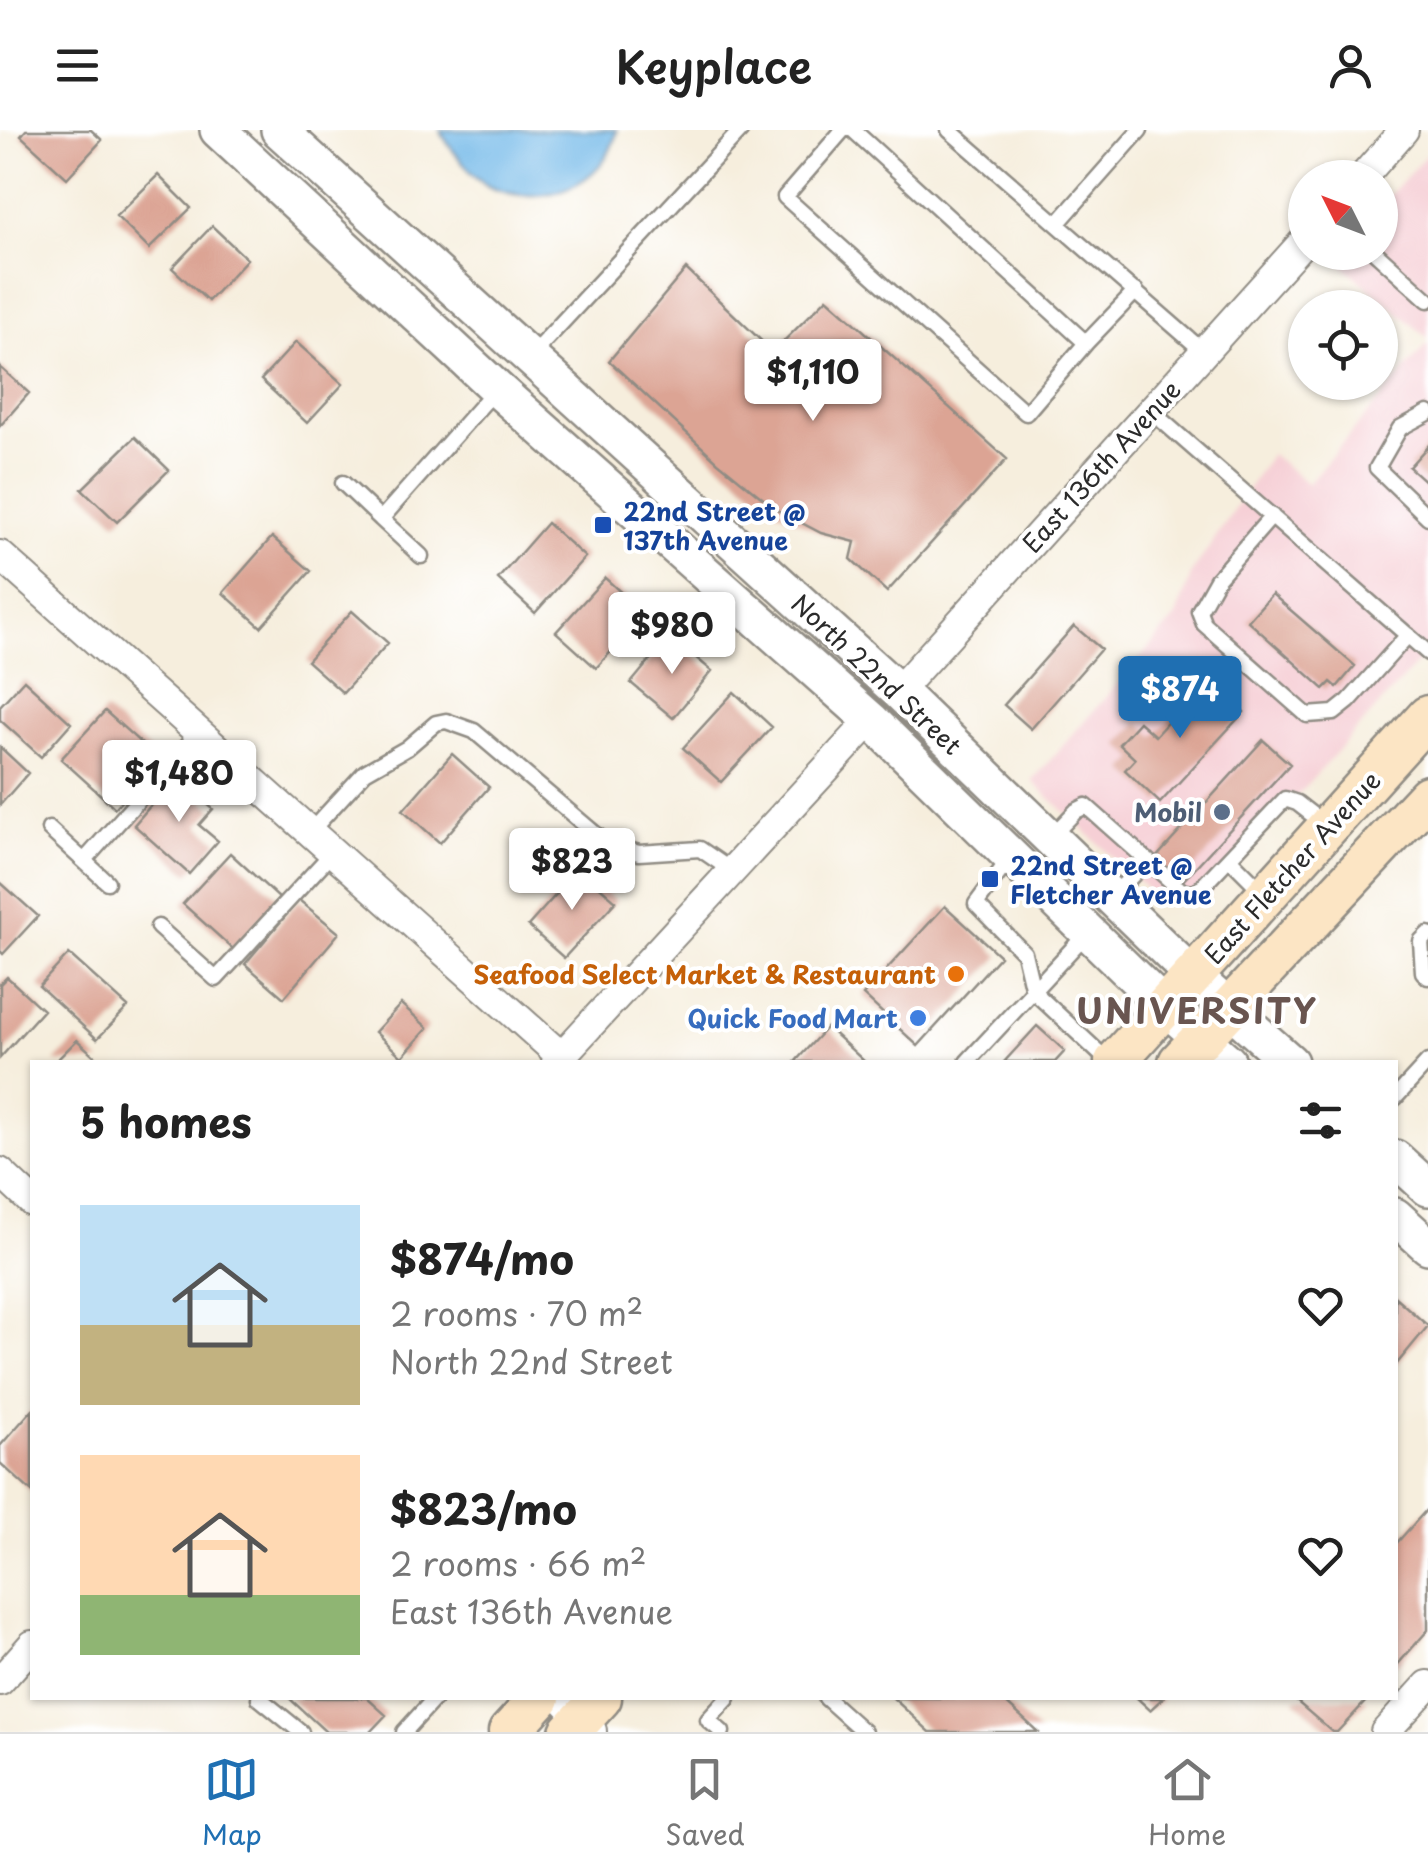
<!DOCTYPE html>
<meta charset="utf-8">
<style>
body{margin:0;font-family:"Playpen Sans",sans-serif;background:#f2f2f2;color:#222;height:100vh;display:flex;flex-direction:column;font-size:38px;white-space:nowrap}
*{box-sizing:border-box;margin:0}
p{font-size:32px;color:#767676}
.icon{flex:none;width:55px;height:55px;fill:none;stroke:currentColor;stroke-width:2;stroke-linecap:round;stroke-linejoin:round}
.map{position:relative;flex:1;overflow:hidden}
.details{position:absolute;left:30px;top:930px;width:1368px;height:640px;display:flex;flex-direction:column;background:#fff;border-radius:0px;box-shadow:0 2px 8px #0004}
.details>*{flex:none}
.needle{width:65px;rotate:312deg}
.tools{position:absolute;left:1288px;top:30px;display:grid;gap:20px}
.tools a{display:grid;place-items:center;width:110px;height:110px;border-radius:50%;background:#fff;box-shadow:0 2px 8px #0004;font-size:50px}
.price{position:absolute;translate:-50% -85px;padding:0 22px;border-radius:10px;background:#fff;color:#222;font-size:32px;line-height:65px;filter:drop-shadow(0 2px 5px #0008)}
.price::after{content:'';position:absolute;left:50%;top:60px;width:30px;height:22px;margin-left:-15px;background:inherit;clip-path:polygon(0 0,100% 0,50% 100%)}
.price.active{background:#1f6fb2;color:#fff}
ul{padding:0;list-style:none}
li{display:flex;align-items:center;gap:30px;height:250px;padding:0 50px}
li span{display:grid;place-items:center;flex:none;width:280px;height:200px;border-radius:0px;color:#555}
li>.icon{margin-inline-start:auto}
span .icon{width:120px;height:120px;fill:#fffc;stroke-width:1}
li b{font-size:42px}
h2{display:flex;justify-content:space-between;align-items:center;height:120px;padding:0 50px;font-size:42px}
header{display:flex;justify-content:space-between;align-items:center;height:130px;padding:0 50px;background:#fff;font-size:45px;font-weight:600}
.tab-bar{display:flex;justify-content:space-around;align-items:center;height:140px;border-top:2px solid #e0e0e0;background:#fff;font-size:28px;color:#767676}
.tab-bar a{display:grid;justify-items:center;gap:5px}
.tab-bar .active{color:#1f6fb2}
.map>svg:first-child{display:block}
.built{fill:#f6cfd5}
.water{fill:#71b8e8;stroke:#4e728a;stroke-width:2.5}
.building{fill:#dca494}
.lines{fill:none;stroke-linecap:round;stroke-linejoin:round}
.service-casing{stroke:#908c84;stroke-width:19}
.minor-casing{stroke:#908c84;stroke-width:32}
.tertiary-casing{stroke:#908c84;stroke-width:40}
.secondary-casing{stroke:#908c84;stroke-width:45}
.service{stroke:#fff;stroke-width:14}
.minor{stroke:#fff;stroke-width:28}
.tertiary{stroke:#fff;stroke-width:35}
.secondary{stroke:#fce5c4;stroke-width:40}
.transit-dot{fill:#1a4fb4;stroke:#fff;stroke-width:4}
.service-dot{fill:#5c6f8a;stroke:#fff;stroke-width:4}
.food-dot{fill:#e8710a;stroke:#fff;stroke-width:4}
.shop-dot{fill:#3f7fe0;stroke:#fff;stroke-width:4}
.labels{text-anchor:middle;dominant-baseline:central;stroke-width:8;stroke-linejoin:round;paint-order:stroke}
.street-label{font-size:25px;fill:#2b2b2b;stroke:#fff}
.transit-label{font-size:25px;font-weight:bold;fill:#164399;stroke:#fff;text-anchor:start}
.service-label{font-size:25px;font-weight:bold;fill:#4e5e75;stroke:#fff;text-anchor:end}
.food-label{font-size:25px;font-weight:bold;fill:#c56008;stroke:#fff;text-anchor:end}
.shop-label{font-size:25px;font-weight:bold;fill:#366cbe;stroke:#fff;text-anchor:end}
.district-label{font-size:35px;font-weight:bold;letter-spacing:2.5px;fill:#695550;stroke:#fff}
</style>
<header><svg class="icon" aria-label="menu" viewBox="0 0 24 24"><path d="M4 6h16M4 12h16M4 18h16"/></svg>Keyplace<svg class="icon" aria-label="person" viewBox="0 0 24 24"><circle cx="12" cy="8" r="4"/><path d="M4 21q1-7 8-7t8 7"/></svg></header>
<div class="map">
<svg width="1428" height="1602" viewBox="0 0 1428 1602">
<rect width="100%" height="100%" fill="#fff"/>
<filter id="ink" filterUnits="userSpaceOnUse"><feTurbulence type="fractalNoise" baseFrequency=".01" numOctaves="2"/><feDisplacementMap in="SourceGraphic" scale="20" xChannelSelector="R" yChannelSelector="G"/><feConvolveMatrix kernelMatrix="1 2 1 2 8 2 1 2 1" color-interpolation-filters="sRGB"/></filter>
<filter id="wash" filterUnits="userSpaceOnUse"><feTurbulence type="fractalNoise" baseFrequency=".0048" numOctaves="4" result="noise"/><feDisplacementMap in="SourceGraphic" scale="40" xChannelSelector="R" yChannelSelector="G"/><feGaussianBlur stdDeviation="2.25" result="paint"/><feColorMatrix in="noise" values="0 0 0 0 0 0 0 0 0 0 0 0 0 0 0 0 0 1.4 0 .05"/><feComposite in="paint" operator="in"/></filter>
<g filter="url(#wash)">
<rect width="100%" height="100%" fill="#f6eedd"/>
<path class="built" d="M1428,23v185l-95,-81 4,-4 43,-1v-46z
M1428,213v308l-227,251 -44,-3 -125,-118 144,-164 16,-44 79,-119 37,30z"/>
<path class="water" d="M440,0h177c-12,56 -74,78 -125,58 -16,-6 -45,-43 -52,-58z"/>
<g id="blocks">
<path class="building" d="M26,0h65l11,10 -35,38 -46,-42z
M158,45l33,33 -42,41 -33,-33z
M212,96l35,33 -39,42 -36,-33z
M686,139l87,83 54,-54 180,161 -120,133 -36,-33 4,-17 -34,-9 -44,-23 -59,-48 -109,-101z
M296,212l47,42 -36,39 -46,-43z
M0,237l29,26 -29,33z
M135,307l34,33 -52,52 -35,-33z
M1428,316v38l-19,-17z
M547,393l38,34 -50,56 -37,-34z
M272,407l39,34 -50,56 -38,-34z
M605,448l40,36 -49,54 -40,-36z
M1272,464l83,72 -18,21 -6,-5 -7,7 -76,-68z
M352,481l36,32 -45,50 -36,-32z
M1074,496l27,23 -70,80 -27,-24z
M670,506l42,35 -39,47 -42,-35z
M1207,549l37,33 -84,91 -35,-33 10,-11 -16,-15 20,-22 16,14z
M24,550l47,43 -30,34 -41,-37v-14z
M734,562l38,35 -51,55 -38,-34z
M105,581l55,49 -45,48 -54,-49z
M1263,610l27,24 -110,120 -26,-24z
M0,617l28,26 -28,32z
M452,624l37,33 -49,56 -37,-33z
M176,646l37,33 -14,16 19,16 -29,33 -55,-49z
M230,723l49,45 -46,51 -50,-45z
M579,739l37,32 -52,57 -36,-32z
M0,752l38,34 -35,38 -3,-3z
M299,770l40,33 -55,65 -39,-34z
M945,776l55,50 -82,90 -55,-51z
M69,824l59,53 -31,32 -58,-53z
M7,847l36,33 -43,48v-74z
M401,874l27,24 -26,29 -27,-25z
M1037,896l28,25 -10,11h-51z
M827,897l38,35h-70z
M77,910l24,22h-46z
M1395,1167l33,29 -33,40z
M32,1280v82l-32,-29v-17z
M1428,1378v122l-30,34 -3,-2v-117z
M289,1568h78l19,17 -16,17h-44z
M893,1568h108l37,34h-108z
M1137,1568h26l-13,12z
M1297,1568h67l3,2 -30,32h-5l-37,-32z"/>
</g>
</g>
<g filter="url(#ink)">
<use href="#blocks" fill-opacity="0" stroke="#908c84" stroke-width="2.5"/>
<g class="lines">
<defs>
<path id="service" d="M843,0l-58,67 241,216 60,-70 50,-52
M853,0l233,213
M949,0l255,222
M1057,94l83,-94
M1375,122l53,48
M528,222l13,-7 200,-215
M1151,281l277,242
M1428,283l-28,15 -23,40 51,49
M343,353l38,36 115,-130
M1272,386l-55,63 -18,32 5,13 103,91 27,-2 15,-12 59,-66
M381,389l40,37
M49,699l35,32 114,-128
M310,702l55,-60 42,-24 29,-25 10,-2 28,10 125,106 18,10 22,6 61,-4 32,22
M1050,708l26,-27 10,-5 97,86 13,1 89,-94 12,4 27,21
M1010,728l-34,46 48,49 9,38 76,71
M1230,729l35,35
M84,731l23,21
M1112,767l35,-37
M158,797l58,52 117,-127
M1428,804l-7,7 2,31 5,5
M967,932l121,-130
M1395,968l33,-36
M259,1568l42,34
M826,1568l38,34
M404,1602l31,-34
M722,1602l-14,-12 20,-22"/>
<path id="minor" d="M1362,48l42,-48
M0,425l562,502
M898,561l407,-451
M556,932l315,-342
M0,1042l32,30
M0,1551l32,-36
M562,1568l30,33
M1385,1602l43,-47"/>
<path id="tertiary" d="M218,0l278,258 375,332 294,287 63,55
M279,0l619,561 295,285 97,86
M1395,1028l33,30
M1395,1086l33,30"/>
<path id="secondary" d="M1115,932l313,-346
M1179,932l249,-266
M509,1602l31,-34
M570,1602l31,-34"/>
</defs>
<use href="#service" class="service-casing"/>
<use href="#minor" class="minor-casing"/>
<use href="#tertiary" class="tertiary-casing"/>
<use href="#secondary" class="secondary-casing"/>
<use href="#service" class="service"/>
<use href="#minor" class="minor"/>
<use href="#tertiary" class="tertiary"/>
<use href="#secondary" class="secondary"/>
</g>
</g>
<g class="transit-dot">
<rect x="593" y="385" width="20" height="20" rx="5"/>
<rect x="980" y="739" width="20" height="20" rx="5"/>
</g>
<circle class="service-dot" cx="1222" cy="682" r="10"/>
<circle class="food-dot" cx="956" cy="844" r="10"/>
<circle class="shop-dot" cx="918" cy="888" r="10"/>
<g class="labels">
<g class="street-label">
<text transform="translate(1101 336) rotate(-48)">East 136th Avenue</text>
<text transform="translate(877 544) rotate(43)">North 22nd Street</text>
<text transform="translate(1292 737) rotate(-48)">East Fletcher Avenue</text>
</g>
<g class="transit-label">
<text x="623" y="381">22nd Street @<tspan x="623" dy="29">137th Avenue</tspan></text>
<text x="1010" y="735">22nd Street @<tspan x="1010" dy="29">Fletcher Avenue</tspan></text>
</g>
<g class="service-label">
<text x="1202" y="682">Mobil</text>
</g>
<g class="food-label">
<text x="936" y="844">Seafood Select Market &amp; Restaurant</text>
</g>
<g class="shop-label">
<text x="898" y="888">Quick Food Mart</text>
</g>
<g class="district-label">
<text x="1197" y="879">UNIVERSITY</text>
</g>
</g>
</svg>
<div class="tools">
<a><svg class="needle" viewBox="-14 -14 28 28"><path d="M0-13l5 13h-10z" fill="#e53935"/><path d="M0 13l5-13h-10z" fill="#767676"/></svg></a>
<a><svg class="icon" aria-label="locate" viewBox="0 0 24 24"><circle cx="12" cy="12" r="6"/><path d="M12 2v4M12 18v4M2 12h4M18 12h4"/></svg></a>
</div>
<b class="price" style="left:813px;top:294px">$1,110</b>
<b class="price" style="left:672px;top:547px">$980</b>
<b class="price active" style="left:1180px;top:611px">$874</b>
<b class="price" style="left:179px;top:695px">$1,480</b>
<b class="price" style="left:572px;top:783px">$823</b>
<section class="details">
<h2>5 homes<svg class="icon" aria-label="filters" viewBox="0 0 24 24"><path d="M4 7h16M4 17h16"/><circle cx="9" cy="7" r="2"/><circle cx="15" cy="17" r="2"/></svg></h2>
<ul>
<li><span style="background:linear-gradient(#bfe0f5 60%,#c2b280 0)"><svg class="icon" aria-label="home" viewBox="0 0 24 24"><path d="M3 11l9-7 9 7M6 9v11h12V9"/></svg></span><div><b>$874/mo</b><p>2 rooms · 70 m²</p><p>North 22nd Street</p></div><svg class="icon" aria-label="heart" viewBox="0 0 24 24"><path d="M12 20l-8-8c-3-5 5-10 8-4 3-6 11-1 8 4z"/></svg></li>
<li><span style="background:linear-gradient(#ffd9b3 70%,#8fb573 0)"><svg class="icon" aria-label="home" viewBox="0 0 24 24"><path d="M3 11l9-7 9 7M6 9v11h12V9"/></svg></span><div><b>$823/mo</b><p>2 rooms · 66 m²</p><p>East 136th Avenue</p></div><svg class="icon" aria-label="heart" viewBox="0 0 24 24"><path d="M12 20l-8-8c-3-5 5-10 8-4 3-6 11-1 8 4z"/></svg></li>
</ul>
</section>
</div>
<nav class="tab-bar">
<a class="active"><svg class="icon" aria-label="map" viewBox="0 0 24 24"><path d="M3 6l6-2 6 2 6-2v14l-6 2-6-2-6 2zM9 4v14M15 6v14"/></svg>Map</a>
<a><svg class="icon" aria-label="saved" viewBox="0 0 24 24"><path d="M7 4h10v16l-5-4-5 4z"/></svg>Saved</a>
<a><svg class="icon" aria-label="home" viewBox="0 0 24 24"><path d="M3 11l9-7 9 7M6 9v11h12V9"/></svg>Home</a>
</nav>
